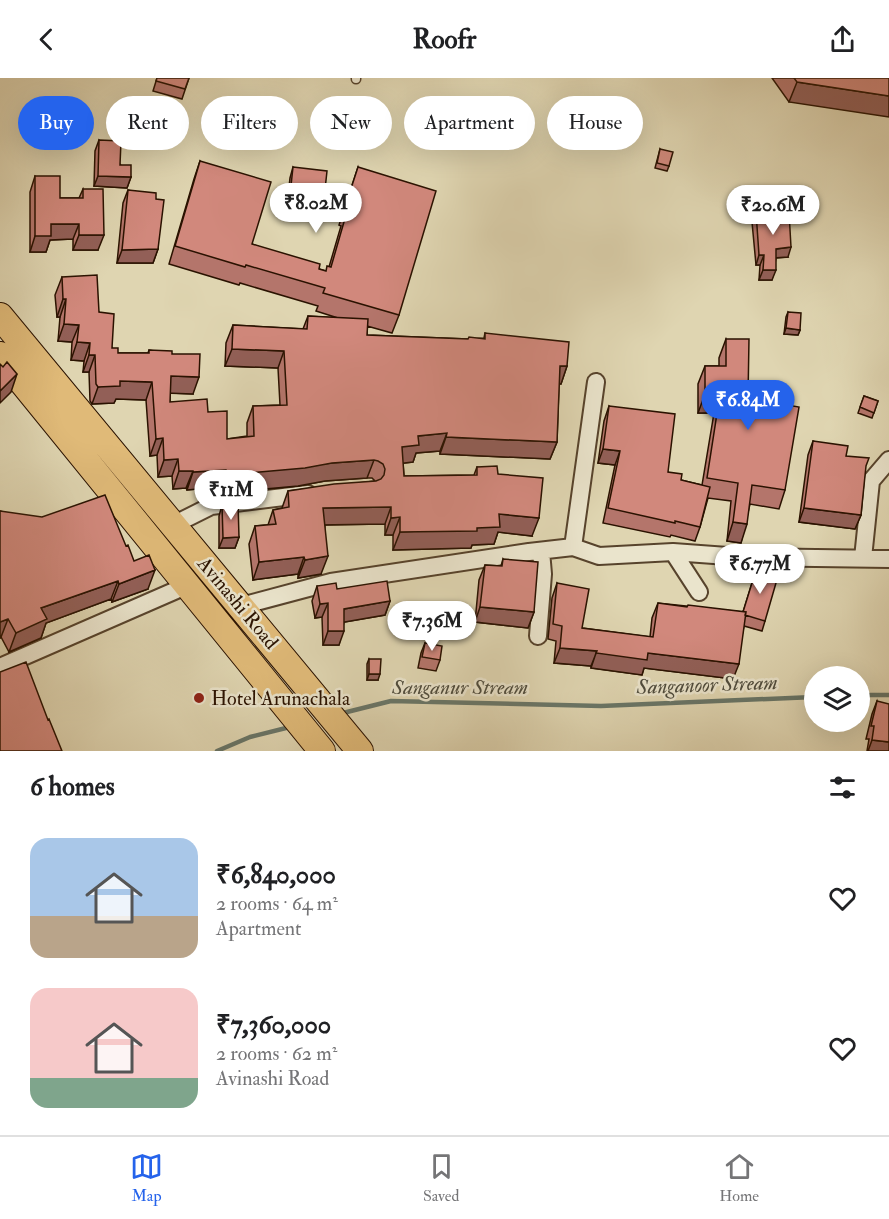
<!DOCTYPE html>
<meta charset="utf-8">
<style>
body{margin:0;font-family:"IM FELL Double Pica",serif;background:#f6f6f6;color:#202124;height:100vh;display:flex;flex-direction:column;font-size:22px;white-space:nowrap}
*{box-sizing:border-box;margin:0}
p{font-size:20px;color:#757577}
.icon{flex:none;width:33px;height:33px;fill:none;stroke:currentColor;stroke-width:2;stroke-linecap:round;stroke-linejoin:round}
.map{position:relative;height:673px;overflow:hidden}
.side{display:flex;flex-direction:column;background:#fff;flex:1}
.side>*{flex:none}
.banner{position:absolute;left:18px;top:18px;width:854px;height:54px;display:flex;gap:12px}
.fabs{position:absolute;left:804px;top:588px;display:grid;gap:12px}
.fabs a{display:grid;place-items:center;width:66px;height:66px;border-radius:50%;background:#fff;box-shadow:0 6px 24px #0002;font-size:30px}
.price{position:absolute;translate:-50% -51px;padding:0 14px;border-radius:21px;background:#fff;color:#222;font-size:20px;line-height:39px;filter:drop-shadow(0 2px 3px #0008)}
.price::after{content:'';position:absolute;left:50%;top:36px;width:18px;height:14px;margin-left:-9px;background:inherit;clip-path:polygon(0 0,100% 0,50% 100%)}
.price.current{background:#2563eb;color:#fff}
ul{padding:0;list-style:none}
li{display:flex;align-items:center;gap:18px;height:150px;padding:0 30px}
li span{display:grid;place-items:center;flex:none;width:168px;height:120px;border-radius:18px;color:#555}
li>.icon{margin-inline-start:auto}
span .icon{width:72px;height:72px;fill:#fffc;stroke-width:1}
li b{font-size:26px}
h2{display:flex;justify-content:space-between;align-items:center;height:72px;padding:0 30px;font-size:26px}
.chip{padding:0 21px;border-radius:27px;background:#fff;box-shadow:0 6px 24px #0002;font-size:21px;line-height:54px}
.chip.current{background:#2563eb;color:#fff}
header{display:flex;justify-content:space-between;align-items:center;height:78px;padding:0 30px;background:#fff;font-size:27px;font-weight:700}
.tab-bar{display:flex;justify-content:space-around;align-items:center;height:84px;border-top:2px solid #e0e0e0;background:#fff;font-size:16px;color:#757577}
.tab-bar a{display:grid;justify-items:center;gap:3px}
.tab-bar .current{color:#2563eb}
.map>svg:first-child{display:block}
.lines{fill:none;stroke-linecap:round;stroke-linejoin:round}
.stream{stroke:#697668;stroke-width:4.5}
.lane-casing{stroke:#57432c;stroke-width:11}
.street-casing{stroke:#57432c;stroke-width:20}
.primary-casing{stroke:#2a1200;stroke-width:28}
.lane{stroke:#eae4cc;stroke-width:8}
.street{stroke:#eae4cc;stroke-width:16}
.primary{stroke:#e0ba78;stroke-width:26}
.wall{fill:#b4756b;stroke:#2a1200;stroke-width:1.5}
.shaded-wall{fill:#925f57;stroke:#2a1200;stroke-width:1.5}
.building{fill:#d1887c;stroke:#2a1200;stroke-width:1.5}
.poi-dot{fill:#8f2418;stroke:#eae4cc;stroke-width:2}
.labels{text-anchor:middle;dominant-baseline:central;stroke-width:5;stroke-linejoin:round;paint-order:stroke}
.street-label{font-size:20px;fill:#2a1200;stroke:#eae4cc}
.poi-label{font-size:20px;fill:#2a1200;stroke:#eae4cc;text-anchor:start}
.water-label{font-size:21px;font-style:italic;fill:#4f4c3d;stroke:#eae4cc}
</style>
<header><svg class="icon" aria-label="back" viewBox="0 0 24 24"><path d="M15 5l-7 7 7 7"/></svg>Roofr<svg class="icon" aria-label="share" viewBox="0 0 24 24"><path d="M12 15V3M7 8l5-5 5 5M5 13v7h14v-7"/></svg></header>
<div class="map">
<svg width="889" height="673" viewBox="0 0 889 673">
<rect width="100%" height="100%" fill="#dfd5b1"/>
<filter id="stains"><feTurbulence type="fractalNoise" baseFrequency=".00333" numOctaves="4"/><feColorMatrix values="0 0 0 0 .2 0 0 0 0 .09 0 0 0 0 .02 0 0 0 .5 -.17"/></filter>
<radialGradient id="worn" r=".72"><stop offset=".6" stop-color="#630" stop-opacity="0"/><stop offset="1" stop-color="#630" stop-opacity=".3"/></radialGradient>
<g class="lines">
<path class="stream" d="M860,617h29
M339,636l52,-13 210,5 213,-9
M217,673l33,-14 40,-10"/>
<defs>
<path id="lane" d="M356,1v-1"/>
<path id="street" d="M173,447l38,-19 97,-12
M573,469l23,-165
M673,474l68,5 148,2
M863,480l8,-77 18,-21
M241,528l90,-24 198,-30 44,-5 26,9 74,-4 26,40
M538,558l5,-62 -2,-23
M0,589l188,-82"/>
<path id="primary" d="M0,238l360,435
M0,277l322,396"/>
</defs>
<use href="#lane" class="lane-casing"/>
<use href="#street" class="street-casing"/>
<use href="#primary" class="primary-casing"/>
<use href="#lane" class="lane"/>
<use href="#street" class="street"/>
<use href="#primary" class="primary"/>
</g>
<path class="wall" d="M157,0h32l-7,21 -29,-8z
M772,0h117l-100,24z
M99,62l32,37 -4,11 -33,-2 1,-35z
M660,71l9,17 -2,5 -12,-3z
M200,83l52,83 67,25 7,2 3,-4 12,-41 -2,-1 19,-58 41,148 -7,18 -25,-7v9l101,4 16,-1 1,-5 82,33 -6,18h-2l-2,58 -7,17 -110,-5v-3l-24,2 -3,9 -10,1 1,13 70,-1 3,-8 21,7 34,62 -34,-4 -4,12 -22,1 -1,3 -78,2v-15h-8v-11l-60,1 -4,49 -23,4v-4l-45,6 -4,-36 6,-18 13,-1 5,-15 9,-2 6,-17 87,-10 -3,-3h-5l-42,3 -27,5 -77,7 -1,-6 -33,3 -1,-2 -13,1 -1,-13 -14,1 -1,-22 -7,1 -4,-56 -30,-1 -2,4 -22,1 -2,-3 -1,-29h-6l1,-11 -13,-1 1,-18 -14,-1 2,-24h-3l-2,-22 7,-18 37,35 13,36 6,5h30l1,-3 23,4 21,40 -23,-1v9l38,10 19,27 20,-3v-13l6,-17 27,-1 -2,-37 -53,-2 1,-23 7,-18 70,4 5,-13 30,2 -22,-7 2,-5 -78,-23 -1,2 -70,-21 25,-85z
M293,89l31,32 -4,10 -33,-3 3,-28z
M35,98l25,22h19l4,-9 15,61h-25v-11l-23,1 -4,12h-16v-60z
M128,112l28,9 2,50 -5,14h-36l6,-60z
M756,134l32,45 -12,1 -4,22h-13l1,-15h-4l-4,-43z
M788,234l12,18 -2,5 -14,-1 2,-17z
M726,261l22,59 37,92 -6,19 -29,-5 -9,39 -14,-2 4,-40 -23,-3 -8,29 -5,14 -24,-6 -1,2 -67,-14 12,-58 -17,-2 6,-42 5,-15 59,66 13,8 21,5 12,-72h-16v-29l7,-18h14v-8z
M864,318l14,5 -6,17 -14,-5z
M813,363l33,15 19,14 -4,45 -6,14 -56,-7 9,-67z
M222,427l17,32 -4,11h-16v-32z
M0,433l126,35 22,43 -36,13 -1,-3 -65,24 -5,15 -32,14 -8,-15 -1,1z
M503,481l31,53 -6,16 -53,-6 4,-42 6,-15 16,1z
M756,492l9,51 -3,10 -18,-5 -11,53 -89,-11 -2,7 -51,-7v-2l-37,-3 2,-22 -8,-2 4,-41 5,-15 25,45 68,9 2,-19 6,-15 85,9z
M317,508l73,15 -5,14 -41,7 -5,23h-16l-1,-28 -7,1 -3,-17z
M425,565l15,17 -4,11 -18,-3 3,-15z
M369,581l9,21h-11v-16z
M877,623l12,50h-22l2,-12h-3l6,-25z"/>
<path class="shaded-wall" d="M797,4l92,14v21l-100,-15z
M98,98l33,1 -4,11 -33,-2z
M290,117l34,4 -4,10 -33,-3z
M51,146h28l-6,15 -23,1 -4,12h-16l5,-16z
M79,157h25l-6,15h-25z
M791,169l-3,10 -15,1 3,-9z
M158,171l-5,14h-36l5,-13z
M759,177h5l-4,10h-4z
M763,192h13l-4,10h-13z
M63,221h3l-6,18h-3z
M64,246l15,1 -7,17 -14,-1z
M786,250l14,2 -2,5 -14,-1z
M77,264l13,1 -6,18 -13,-1z
M232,271l52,2 -6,17 -53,-2z
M89,277h6l-6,17h-6z
M560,288h7l-6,18 -7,-1z
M17,296l-6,18 -11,11v-12z
M171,298l28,1 -6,17 -28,-1z
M120,303l32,1 -6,18 -30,-1 -2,4 -22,1 6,-17z
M705,316h15l-6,19h-16z
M447,355l-7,18 -24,2 -3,9 -17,2 6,-17 16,-11z
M446,359l111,5 -7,17 -110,-5z
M163,360l-6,17 -7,1 6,-17z
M603,371l17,2 -5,14 -17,-2z
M178,381l-6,17 -14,1 6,-17z
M374,382l-7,18 -42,3 -27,5 -77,7 6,-18 105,-12z
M226,392l-6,17 -33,3 6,-18z
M179,393h14l-7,17 -13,1z
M391,429l-6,17 -68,1 6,-17z
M804,430l57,7 -6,14 -56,-7z
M499,436l40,4 -7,18 -34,-4 -4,12 -22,1 -1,3 -78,2 7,-18 77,-4z
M400,439l-7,18h-8l6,-17z
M733,444l14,2 -6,19 -14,-2z
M239,459l-4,11h-16l4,-10z
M328,478l-7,18 -23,4 7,-18z
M304,479l-6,17 -45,6 6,-18z
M155,492l-7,19 -36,13 7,-18z
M118,503l-7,18 -65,24 -5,15 -32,14 7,-19 25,-25z
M390,523l-5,14 -46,8 5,-14z
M328,525l-6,14 -7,1 5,-14z
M480,529l54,5 -6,16 -53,-6z
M8,541l-7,18 -1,1v-16z
M328,553h16l-5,14h-16z
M560,570l37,3 -6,15 -37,-3z
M596,575h52l91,11 -6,15 -89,-11 -2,7 -51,-7z
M369,596h11l-2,6h-11z
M872,662l17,2v9h-21z"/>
<path class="building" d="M157,0h32l-4,11 -29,-8z
M794,0h95v18l-92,-14z
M99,62l22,1 -1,24h11v12l-33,-1z
M660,71l13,3 -4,14 -12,-3z
M200,83l71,21 -19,62 68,20 -1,5 7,2 1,-5 4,1 17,-59 -3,-1 13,-40 78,24 -37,124 -76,-22 2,-5 -79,-23 -1,2 -70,-21z
M293,89l34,4 -3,28 -34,-4z
M35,98h25v22h23v-9h20l1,46h-25v-11h-28v12h-16z
M128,112l28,3v6l8,1 -6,49 -36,1z
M773,133l1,2 15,-1 2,35 -15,2v21h-13l1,-15h-5l-3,-43z
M97,197l2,37 15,2 -2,34h6v5h31v-3l23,1v3h28l-1,23 -28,-1 -1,26 37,-3 1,13 19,-1v28l27,-3 -1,-30 34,-1 -3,-54 -52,-2 1,-24 74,4 1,-13 60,3 -1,16 101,4 1,-2 16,2v-6l84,9 -2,24h-7l-3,76 -111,-5 1,-4 -29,3 1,9 -17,2 2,29 73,-1v-8l20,-1 1,8 45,4 -4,40 -40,-4 1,13 -23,1v3l-77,1v-15l-9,1v-11l-68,1 5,48 -23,4 -1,-3 -45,5 -4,-36 21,-2 -3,-14 16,-3 -1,-16 46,-7 42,-3 5,-2 3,-4 1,-6 -2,-5 -5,-3 -4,-1 -42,3 -27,5 -78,7 -1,-5 -33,2v-1h-14l-1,-12 -14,1 -1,-22 -7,1 -4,-57 -32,-1v5l-22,1 -2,-3 -1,-29h-6l1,-12 -13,-1 2,-17 -15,-1 2,-25h-3l-1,-22z
M788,234l13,1 -1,17 -14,-2z
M726,261h23l-1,59 51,9 -14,83 -33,-5 -5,39 -14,-2 5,-39 -31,-5 13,-84h-15v-28h21z
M7,284l10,12 -17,17v-27l3,3z
M864,318l14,5 -4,12 -14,-6z
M609,328l66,8 -7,58 14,2 -1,6 29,7 -10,40 -25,-6v2l-67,-15 12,-57 -17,-2z
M813,363l35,5 -2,10 23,2 -3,8 -5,49 -57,-7z
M105,417l21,51 2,-1 6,16 15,-6 6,15 -36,14 -1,-3 -77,27 6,11 -31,14 -8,-14 -8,3v-111l42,6z
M238,425l1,34 -16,1 -1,-33z
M503,481l35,3 -4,50 -54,-5 5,-42 17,1z
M756,492l22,6 -13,45 -20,-6 1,-3h-3z
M387,503l3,20 -46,8v22h-16v-28l-8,1 -3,-18 19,-3 1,6z
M557,505l32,6 -7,39 71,9 5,-34 29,4 1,-2 58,7 -7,52 -91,-11 -1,7 -51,-7 1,-2 -37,-3 2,-22 -9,-2z
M425,565l17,3 -2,14 -18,-3z
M369,581h12l-1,15h-11z
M26,584l22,58 1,-1 13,32h-62v-79z
M877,623l12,3v38l-17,-2 2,-14h-3z"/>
<circle class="poi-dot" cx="199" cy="620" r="6"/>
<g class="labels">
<g class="street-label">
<text transform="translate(238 525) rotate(50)">Avinashi Road</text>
</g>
<g class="poi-label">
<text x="211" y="620">Hotel Arunachala</text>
</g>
<g class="water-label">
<text transform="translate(707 607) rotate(-2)">Sanganoor Stream</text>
<text x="460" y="609">Sanganur Stream</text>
</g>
</g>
<rect width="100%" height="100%" filter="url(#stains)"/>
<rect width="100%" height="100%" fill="url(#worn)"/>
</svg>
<div class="fabs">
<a><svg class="icon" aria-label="layers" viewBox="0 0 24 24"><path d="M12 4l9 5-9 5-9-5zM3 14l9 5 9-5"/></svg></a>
</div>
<b class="price" style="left:316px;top:156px">₹8.02M</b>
<b class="price" style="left:773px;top:158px">₹20.6M</b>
<b class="price current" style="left:748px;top:353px">₹6.84M</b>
<b class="price" style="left:231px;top:443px">₹11M</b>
<b class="price" style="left:760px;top:517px">₹6.77M</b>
<b class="price" style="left:432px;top:574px">₹7.36M</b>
<div class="banner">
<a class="chip current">Buy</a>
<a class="chip">Rent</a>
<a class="chip">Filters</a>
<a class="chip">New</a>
<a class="chip">Apartment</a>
<a class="chip">House</a>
</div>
</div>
<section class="side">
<h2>6 homes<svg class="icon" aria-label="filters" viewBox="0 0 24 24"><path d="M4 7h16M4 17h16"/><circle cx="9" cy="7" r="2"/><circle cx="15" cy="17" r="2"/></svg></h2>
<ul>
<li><span style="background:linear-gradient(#a9c7e8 65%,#b9a48a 0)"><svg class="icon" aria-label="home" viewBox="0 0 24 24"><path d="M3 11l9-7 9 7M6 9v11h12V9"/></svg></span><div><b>₹6,840,000</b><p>2 rooms · 64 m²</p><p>Apartment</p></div><svg class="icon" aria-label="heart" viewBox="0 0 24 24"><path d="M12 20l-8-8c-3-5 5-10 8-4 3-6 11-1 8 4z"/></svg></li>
<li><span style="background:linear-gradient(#f6c9c9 75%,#7fa58c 0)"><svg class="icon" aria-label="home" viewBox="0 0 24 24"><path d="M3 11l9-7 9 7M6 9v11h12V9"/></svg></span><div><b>₹7,360,000</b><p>2 rooms · 62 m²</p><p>Avinashi Road</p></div><svg class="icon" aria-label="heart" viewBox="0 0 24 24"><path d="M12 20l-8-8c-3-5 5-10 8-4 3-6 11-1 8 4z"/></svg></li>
</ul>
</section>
<nav class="tab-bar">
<a class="current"><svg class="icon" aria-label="map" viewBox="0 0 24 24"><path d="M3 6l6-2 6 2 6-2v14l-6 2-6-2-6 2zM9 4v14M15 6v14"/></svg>Map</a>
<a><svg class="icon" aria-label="saved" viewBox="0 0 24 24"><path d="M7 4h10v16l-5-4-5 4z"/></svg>Saved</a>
<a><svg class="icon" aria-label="home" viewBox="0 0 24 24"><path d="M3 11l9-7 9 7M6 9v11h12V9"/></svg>Home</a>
</nav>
